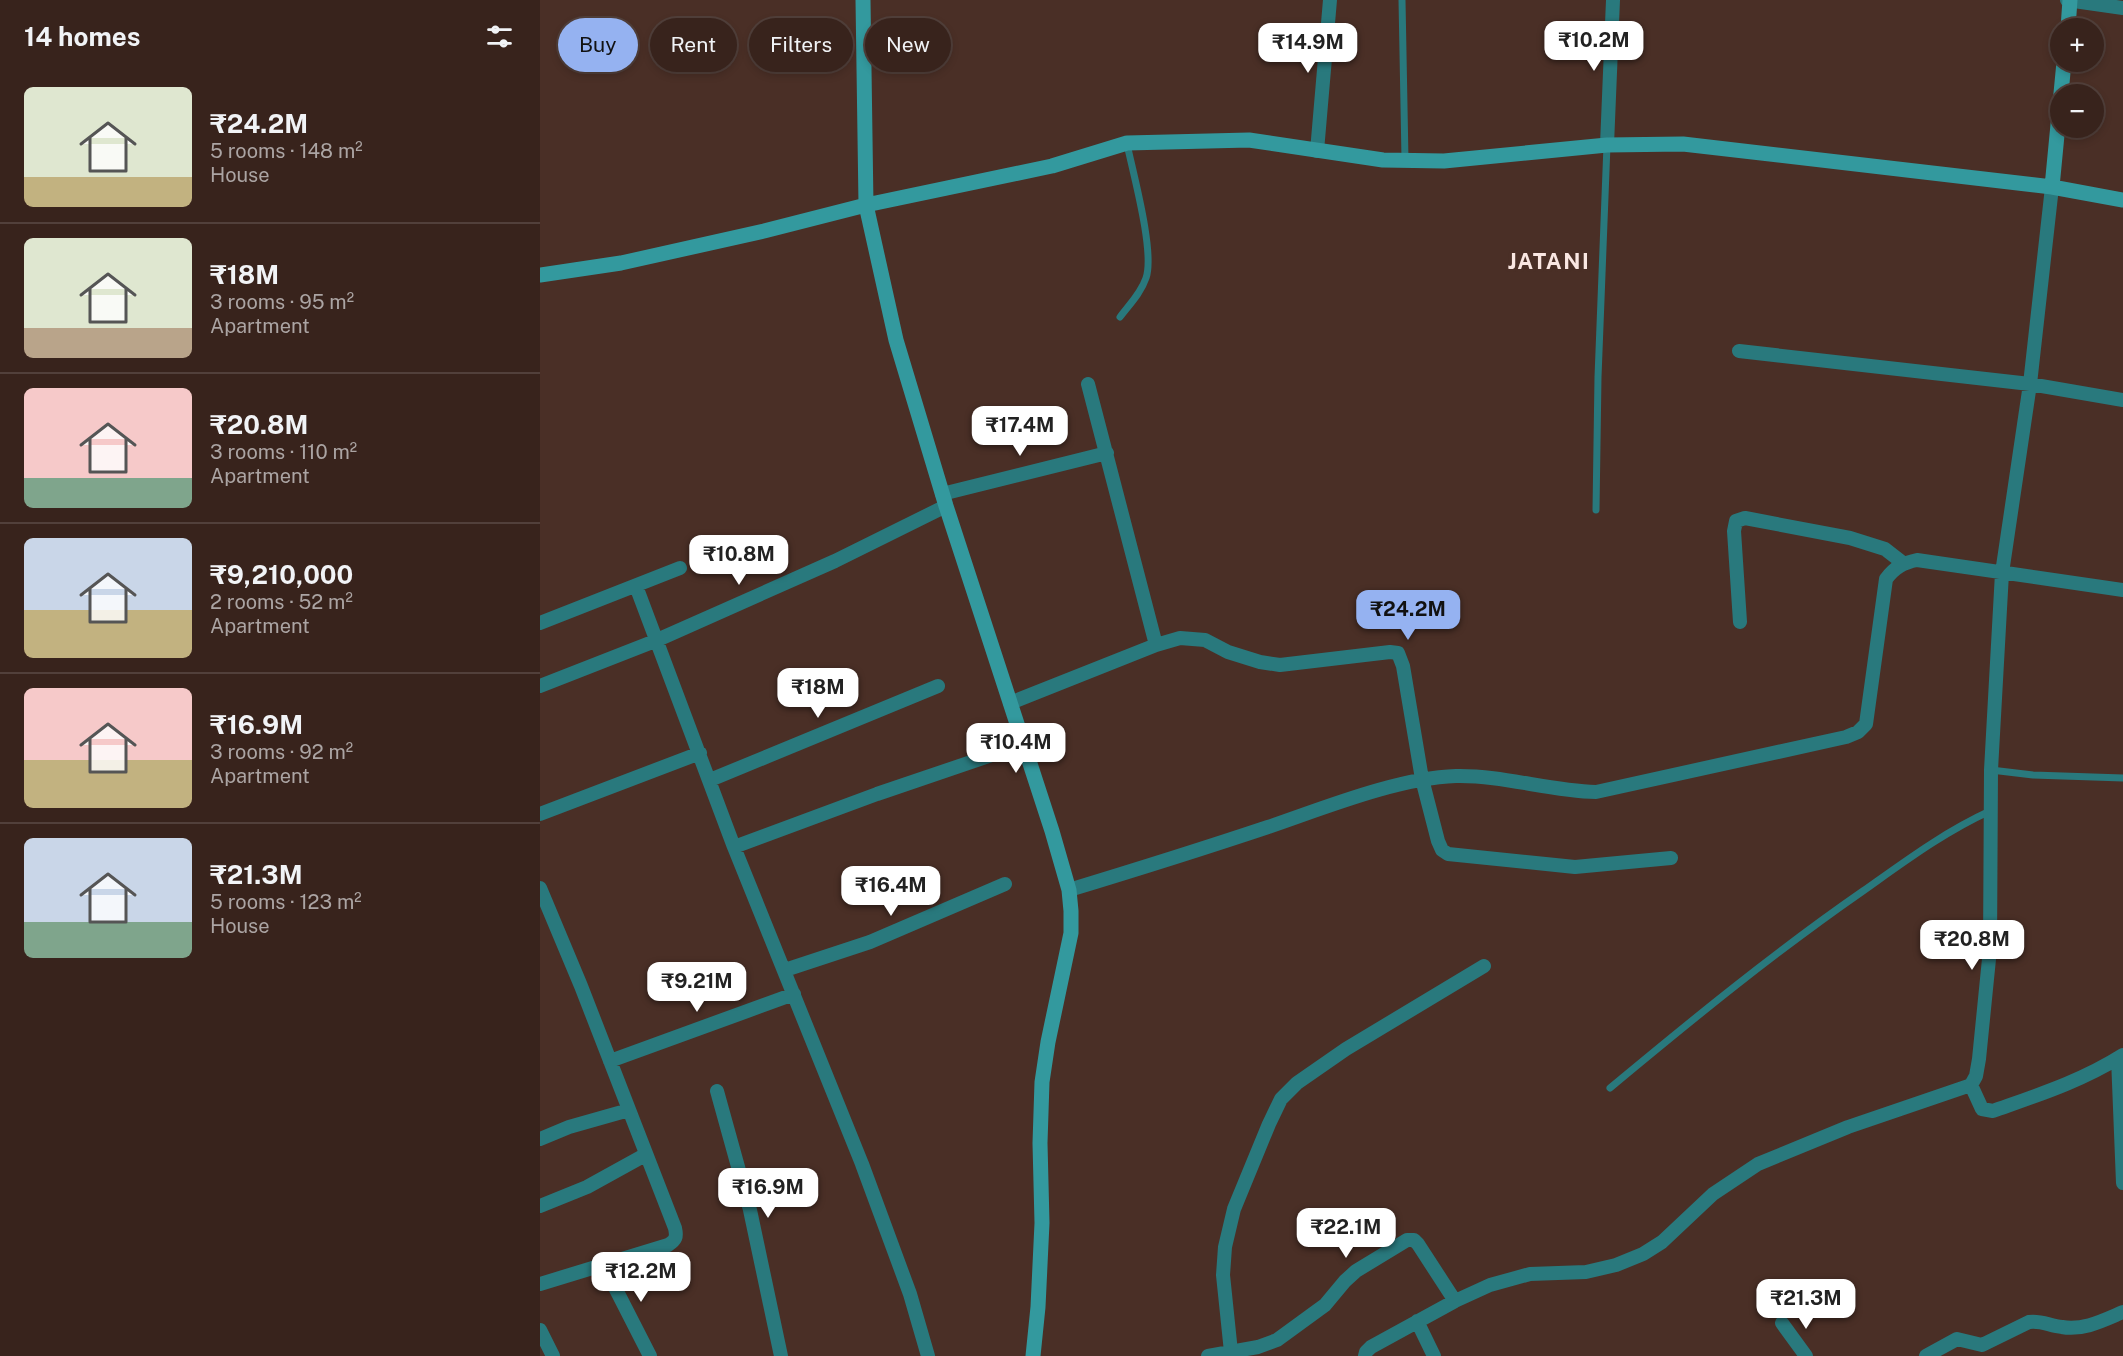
<!DOCTYPE html>
<meta charset="utf-8">
<style>
body{margin:0;font-family:"Public Sans",sans-serif;background:#3f2b25;color:#f1f3f6;height:100vh;display:flex;flex-direction:column;font-size:22px;white-space:nowrap}
*{box-sizing:border-box;margin:0}
p{font-size:20px;color:#aba4a3}
.icon{flex:none;width:33px;height:33px;fill:none;stroke:currentColor;stroke-width:2;stroke-linecap:round;stroke-linejoin:round}
.map{position:relative;flex:1;overflow:hidden}
.side{display:flex;flex-direction:column;background:#38231c;width:540px}
.side>*{flex:none}
.hud{position:absolute;left:18px;top:18px;width:570px;height:54px;display:flex;gap:12px}
.controls{position:absolute;left:1510px;top:18px;display:grid;gap:12px}
.controls a{display:grid;place-items:center;width:54px;height:54px;border-radius:50%;background:#38231c;box-shadow:0 3px 9px #0003,0 0 0 2px #52403b;font-size:30px}
.price{position:absolute;translate:-50% -51px;padding:0 14px;border-radius:12px;background:#fff;color:#222;font-size:20px;line-height:39px;filter:drop-shadow(0 2px 3px #0008)}
.price::after{content:'';position:absolute;left:50%;top:36px;width:18px;height:14px;margin-left:-9px;background:inherit;clip-path:polygon(0 0,100% 0,50% 100%)}
.price.current{background:#95b2f1;color:#111}
ul{padding:0;list-style:none}
li{display:flex;align-items:center;gap:18px;height:150px;padding:0 24px}
li+li{border-top:2px solid #52403b}
li span{display:grid;place-items:center;flex:none;width:168px;height:120px;border-radius:9px;color:#555}
li>.icon{margin-inline-start:auto}
span .icon{width:72px;height:72px;fill:#fffc;stroke-width:1}
li b{font-size:26px}
h2{display:flex;justify-content:space-between;align-items:center;height:72px;padding:0 24px;font-size:26px}
.pill{padding:0 21px;border-radius:27px;background:#38231c;box-shadow:0 3px 9px #0003,0 0 0 2px #52403b;font-size:21px;line-height:54px}
.pill.current{background:#95b2f1;color:#111}
main{display:flex;flex:1;min-height:0}
.map>svg:first-child{display:block}
.lines{fill:none;stroke-linecap:round;stroke-linejoin:round}
.lane{stroke:#29797d;stroke-width:7}
.street{stroke:#29797d;stroke-width:14}
.secondary{stroke:#33999e;stroke-width:15}
.labels{text-anchor:middle;dominant-baseline:central;stroke-width:6;stroke-linejoin:round;paint-order:stroke}
.district-label{font-size:22px;font-weight:bold;letter-spacing:1.5px;fill:#fae7e2;stroke:#4a2f26}
</style>
<main>
<section class="side">
<h2>14 homes<svg class="icon" aria-label="filters" viewBox="0 0 24 24"><path d="M4 7h16M4 17h16"/><circle cx="9" cy="7" r="2"/><circle cx="15" cy="17" r="2"/></svg></h2>
<ul>
<li><span style="background:linear-gradient(#dfe7d0 75%,#c2b280 0)"><svg class="icon" aria-label="home" viewBox="0 0 24 24"><path d="M3 11l9-7 9 7M6 9v11h12V9"/></svg></span><div><b>₹24.2M</b><p>5 rooms · 148 m²</p><p>House</p></div></li>
<li><span style="background:linear-gradient(#dfe7d0 75%,#b9a48a 0)"><svg class="icon" aria-label="home" viewBox="0 0 24 24"><path d="M3 11l9-7 9 7M6 9v11h12V9"/></svg></span><div><b>₹18M</b><p>3 rooms · 95 m²</p><p>Apartment</p></div></li>
<li><span style="background:linear-gradient(#f6c9c9 75%,#7fa58c 0)"><svg class="icon" aria-label="home" viewBox="0 0 24 24"><path d="M3 11l9-7 9 7M6 9v11h12V9"/></svg></span><div><b>₹20.8M</b><p>3 rooms · 110 m²</p><p>Apartment</p></div></li>
<li><span style="background:linear-gradient(#c9d6e8 60%,#c2b280 0)"><svg class="icon" aria-label="home" viewBox="0 0 24 24"><path d="M3 11l9-7 9 7M6 9v11h12V9"/></svg></span><div><b>₹9,210,000</b><p>2 rooms · 52 m²</p><p>Apartment</p></div></li>
<li><span style="background:linear-gradient(#f6c9c9 60%,#c2b280 0)"><svg class="icon" aria-label="home" viewBox="0 0 24 24"><path d="M3 11l9-7 9 7M6 9v11h12V9"/></svg></span><div><b>₹16.9M</b><p>3 rooms · 92 m²</p><p>Apartment</p></div></li>
<li><span style="background:linear-gradient(#c9d6e8 70%,#7fa58c 0)"><svg class="icon" aria-label="home" viewBox="0 0 24 24"><path d="M3 11l9-7 9 7M6 9v11h12V9"/></svg></span><div><b>₹21.3M</b><p>5 rooms · 123 m²</p><p>House</p></div></li>
</ul>
</section>
<div class="map">
<svg width="1583" height="1356" viewBox="0 0 1583 1356">
<rect width="100%" height="100%" fill="#4a2f26"/>
<g class="lines">
<path class="lane" d="M862,0l3,159
M580,317c9,-12 21,-24 26,-39 9,-26 -13,-105 -19,-134
M1056,510l2,-133 9,-232
M1451,770l42,5 90,3
M1070,1088c83,-69 165,-136 253,-197 41,-29 81,-59 127,-80"/>
<path class="street" d="M1527,0l56,8
M1067,145l6,-145
M777,151l13,-151
M1199,351l291,33 93,16
M548,384l68,261
M402,494l165,-41
M96,586l98,261 128,317 48,130 18,62
M1200,622l-6,-91 2,-10 9,-3 105,20 35,11 18,14
M0,623l140,-55
M0,686l115,-45 180,-80 111,-55
M470,703l146,-58 24,-7 25,2 23,12 32,10 20,3 110,-13 8,1 5,13 19,113 16,62 4,9 6,4 127,13 96,-9
M170,780l228,-94
M0,814l160,-61
M194,847l143,-53 147,-50
M0,888l41,98 94,242c2,9 1,12 -7,17l-128,39
M529,890c66,-20 133,-41 199,-63 56,-19 129,-49 188,-51 47,-1 93,15 140,16l250,-55 12,-5 8,-8 20,-145c9,-12 17,-16 31,-19l206,30
M245,970l85,-28 135,-58
M1578,1058l5,125
M70,1061l184,-67
M1431,1085l11,24 11,2c45,-16 89,-30 130,-56
M177,1091l33,119 31,146
M0,1139l29,-12 60,-17
M0,1206l47,-19 58,-32
M63,1264l47,92
M877,1321l17,35
M1242,1323l24,33
M0,1330l13,26
M691,1352l-8,-77 2,-28 9,-38 35,-85 12,-25 16,-16 49,-34 138,-83
M668,1356l50,-9 19,-7 48,-35 20,-24 11,-10 51,-31h7l4,4 37,57
M825,1356l1,-4 5,-5 84,-46 35,-16 40,-11 56,-2 30,-7 27,-11 19,-12 51,-48 45,-30 90,-37 123,-42 5,-9 3,-17 11,-110 1,-179 11,-197 28,-189 22,-197
M1386,1356l31,-17 25,6 47,-23c12,-2 21,4 33,5 21,4 42,-7 61,-15"/>
<path class="secondary" d="M323,0l3,205 30,135 50,166 106,325 17,59 2,21v22l-23,109 -6,40 -2,61 2,80 -4,84 -5,49
M1528,28l2,-28
M1512,187l12,-125
M0,275l81,-12 143,-32 102,-26 186,-39 75,-23 122,-3 134,20 61,1 163,-16 76,-1 369,43 71,13"/>
</g>
<g class="labels">
<g class="district-label">
<text x="1009" y="261">JATANI</text>
</g>
</g>
</svg>
<div class="controls">
<a>+</a>
<a>−</a>
</div>
<b class="price" style="left:1054px;top:72px">₹10.2M</b>
<b class="price" style="left:768px;top:74px">₹14.9M</b>
<b class="price" style="left:480px;top:457px">₹17.4M</b>
<b class="price" style="left:199px;top:586px">₹10.8M</b>
<b class="price current" style="left:868px;top:641px">₹24.2M</b>
<b class="price" style="left:278px;top:719px">₹18M</b>
<b class="price" style="left:476px;top:774px">₹10.4M</b>
<b class="price" style="left:351px;top:917px">₹16.4M</b>
<b class="price" style="left:1432px;top:971px">₹20.8M</b>
<b class="price" style="left:157px;top:1013px">₹9.21M</b>
<b class="price" style="left:228px;top:1219px">₹16.9M</b>
<b class="price" style="left:806px;top:1259px">₹22.1M</b>
<b class="price" style="left:101px;top:1303px">₹12.2M</b>
<b class="price" style="left:1266px;top:1330px">₹21.3M</b>
<div class="hud">
<a class="pill current">Buy</a>
<a class="pill">Rent</a>
<a class="pill">Filters</a>
<a class="pill">New</a>
</div>
</div>
</main>
